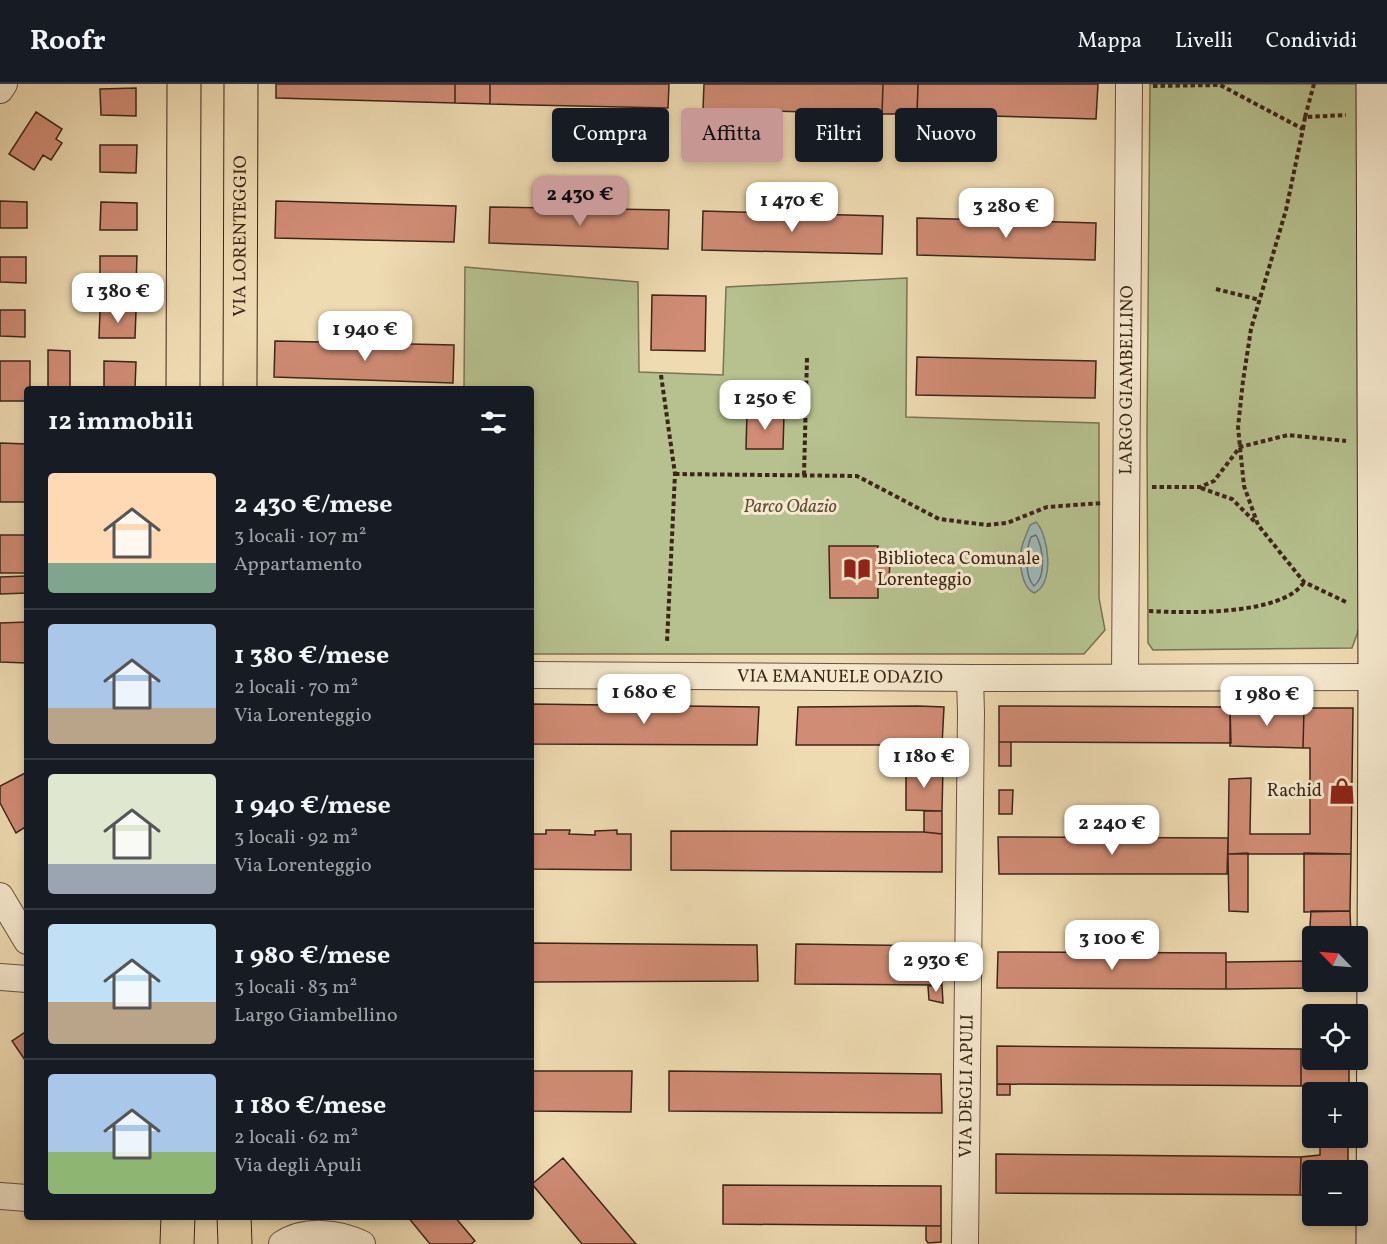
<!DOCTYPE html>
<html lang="it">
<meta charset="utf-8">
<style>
body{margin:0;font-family:Vollkorn,serif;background:#20242c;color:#f1f3f6;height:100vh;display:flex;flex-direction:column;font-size:22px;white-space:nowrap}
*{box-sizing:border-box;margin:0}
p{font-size:20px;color:#9ea1a6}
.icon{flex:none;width:33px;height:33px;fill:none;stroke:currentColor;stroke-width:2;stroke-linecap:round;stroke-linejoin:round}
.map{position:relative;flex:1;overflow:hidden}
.details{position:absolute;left:24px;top:302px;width:510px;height:834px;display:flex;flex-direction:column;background:#171b24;border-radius:6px;box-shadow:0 3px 9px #0003}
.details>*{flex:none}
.guide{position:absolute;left:552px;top:24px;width:570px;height:54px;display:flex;gap:12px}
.needle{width:39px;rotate:295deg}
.buttons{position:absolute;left:1302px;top:842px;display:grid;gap:12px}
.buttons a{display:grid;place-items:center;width:66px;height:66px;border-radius:6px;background:#171b24;box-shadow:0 3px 9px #0003;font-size:30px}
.price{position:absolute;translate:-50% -51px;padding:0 14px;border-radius:12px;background:#fff;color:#222;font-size:20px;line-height:39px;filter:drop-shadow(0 2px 3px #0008)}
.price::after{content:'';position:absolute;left:50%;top:36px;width:18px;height:14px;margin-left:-9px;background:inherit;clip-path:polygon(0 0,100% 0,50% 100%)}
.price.active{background:#c59692;color:#111}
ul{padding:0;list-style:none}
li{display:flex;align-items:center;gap:18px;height:150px;padding:0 24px}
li+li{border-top:2px solid #363941}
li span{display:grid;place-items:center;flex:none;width:168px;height:120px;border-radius:6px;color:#555}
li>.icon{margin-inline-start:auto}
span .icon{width:72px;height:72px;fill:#fffc;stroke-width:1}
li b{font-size:26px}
h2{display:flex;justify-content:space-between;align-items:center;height:72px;padding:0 24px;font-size:26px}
.chip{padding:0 21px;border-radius:6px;background:#171b24;box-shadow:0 3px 9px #0003;font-size:21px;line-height:54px}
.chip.active{background:#c59692;color:#111}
header{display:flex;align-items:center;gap:36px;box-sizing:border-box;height:84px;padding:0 30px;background:#171b24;border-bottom:2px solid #363941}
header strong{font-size:28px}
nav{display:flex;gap:33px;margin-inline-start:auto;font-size:21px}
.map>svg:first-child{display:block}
.green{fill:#b6c18f;stroke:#7a7354;stroke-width:1.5}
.water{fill:#9db9b6;stroke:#777e77;stroke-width:1.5}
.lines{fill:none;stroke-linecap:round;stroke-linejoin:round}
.shore{stroke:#6d6f67;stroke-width:1.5}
.building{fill:#d08c75;stroke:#3d2518;stroke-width:1.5}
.street-casing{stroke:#6a523e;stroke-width:28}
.secondary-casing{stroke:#3d2518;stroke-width:35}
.primary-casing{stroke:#3d2518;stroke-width:35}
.path{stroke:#3d2518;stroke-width:4;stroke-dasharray:4.5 3;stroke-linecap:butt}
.street{stroke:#f5e8cd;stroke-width:26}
.secondary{stroke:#f5e8cd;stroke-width:33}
.primary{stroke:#efdbb2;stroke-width:33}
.labels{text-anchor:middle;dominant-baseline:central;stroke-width:6;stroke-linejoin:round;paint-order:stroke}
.street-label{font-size:18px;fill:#3d2518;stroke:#f5e8cd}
.park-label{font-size:18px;font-style:italic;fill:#5b4c36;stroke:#f5e8cd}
.poi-label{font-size:18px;fill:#3d2518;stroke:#f5e8cd;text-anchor:start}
</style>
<header>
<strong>Roofr</strong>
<nav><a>Mappa</a><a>Livelli</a><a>Condividi</a></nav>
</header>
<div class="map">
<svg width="1387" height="1160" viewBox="0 0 1387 1160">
<rect width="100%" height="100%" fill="#efdbb2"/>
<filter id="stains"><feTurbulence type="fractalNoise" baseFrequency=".00333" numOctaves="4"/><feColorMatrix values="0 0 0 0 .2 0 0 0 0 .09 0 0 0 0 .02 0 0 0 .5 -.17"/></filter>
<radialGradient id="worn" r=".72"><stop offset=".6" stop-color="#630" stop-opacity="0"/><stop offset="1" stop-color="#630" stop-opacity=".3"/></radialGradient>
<path class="green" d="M1150,0h212l-2,542 -8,22 -199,2 -5,-7 -1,-209z
M465,183l173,15 1,90 84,3 3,-88 181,-9 -1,139 193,6v175l6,32 -21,24h-553v-266h-67z"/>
<path class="water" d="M1036,438c13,13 19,63 -2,71 -14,-7 -16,-36 -11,-50 2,-6 5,-12 7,-18z"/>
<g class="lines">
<path class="shore" d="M1036,451c7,13 11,41 -2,51 -10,-10 -8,-37 -3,-49z"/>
</g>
<path class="building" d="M276,0h179v19l-179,-5z
M455,0h35v20l-35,-1z
M490,0h179l-1,24 -178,-4z
M704,0h179l-1,30 -179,-5z
M883,0h35l-1,30h-35z
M918,0h180l-2,35 -179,-5z
M136,4v28l-35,-1 -1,-26z
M36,28l26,17 -6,10 6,4 -11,17 -8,-5 -9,15 -25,-16z
M100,61h37l-1,28 -36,-1z
M0,117l27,1v26h-27z
M276,117l180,5 -2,36 -179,-4z
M101,118l36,1v27h-37z
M490,123l179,3 -1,39 -179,-6z
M703,127l180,5 -1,38 -180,-4z
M917,134l179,5 -1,37 -178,-5z
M100,172h37l-1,29 -36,-1z
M0,173h26v26l-26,-1z
M652,211l54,1 -1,55 -54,-1z
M0,226h25v27l-25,-1z
M100,227h36l-1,27h-36z
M275,257l179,4 -1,38 -179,-6z
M48,266l22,1v37h22h-44z
M917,273l179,4 -1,37 -179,-3z
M0,277h30v27h-3v13h-27z
M104,277l32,1 -1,26h-31z
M747,328l37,1 -1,36h-37z
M0,359l27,1v58h-27z
M0,451h27v38h-27z
M829,462h49l-1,5 13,1 -1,33h-11v13h-48z
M27,492v17l-27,1v-17z
M27,538v41l-27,-1v-39z
M531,620l228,3 -2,38 -226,-1z
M918,622l26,1 -2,38h-146l2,-38z
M999,622l231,1 1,36 -232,-1z
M1268,622l36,2 -1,40 -73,-2v-39z
M1304,624h49l-2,146h-123l1,-75 22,-1 -1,56h60v-86h-7z
M999,658h12v24h-12z
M924,660l18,1 1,23 -19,-1z
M906,683l37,1 -1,43 -36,-1z
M27,688v54l-11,7 -16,-30v-17z
M999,706h14l-1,24h-13z
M924,727h18v23l-18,-2z
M546,746h24l-1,4 26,1v-4l22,-1v4h14v36l-100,-1v-35h15z
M671,747l253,1 18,2v38l-271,-2z
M998,753l230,1 -1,36h-228z
M1248,769v59l-19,-1 -1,-57z
M1304,769l47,1 -1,57 -46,1z
M1311,827h39l1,25h-39v5h-3z
M531,859l226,2 1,36 -227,1z
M796,860l146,2v39l-147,-1z
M998,868l228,1v36l-229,-1z
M1312,869v28h38v7h-38z
M1312,877v27l-86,1v-27z
M942,901l1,18 -14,-3 -1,-14z
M27,947v32l-15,-22z
M997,962l304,3v37l-304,-2z
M1301,965h11v10h37v33h-30v-7l-18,1z
M531,987h101l-1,41 -100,-1z
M669,987l272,3 1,39 -273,-2z
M997,1000h13v11h-13z
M1320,1053h28v33h-36v25h-12l1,-38 19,-2z
M996,1070l305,3 -1,38 -304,-2z
M563,1074l73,86h-54l-50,-60z
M723,1101l218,1v40l-218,-2z
M407,1132h47l21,25 -4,3h-41z
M926,1142h15v16l-13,1 -2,-3z"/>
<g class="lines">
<defs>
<g id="street">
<path d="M0,6l4,-6"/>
<path id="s1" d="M531,591l439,3 405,-1"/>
<path id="s2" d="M1125,593l4,-593"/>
<path d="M0,812l27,45"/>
<path d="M0,893l27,2"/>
<path d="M0,1112l27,2"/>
<path d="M282,1160c23,-15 56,-12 80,0"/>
<path id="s3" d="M965,1160l6,-531 -1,-35"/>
</g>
<path id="secondary" d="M1373,1160l2,-567 -2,-593"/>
<g id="primary">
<path d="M183,304l1,-304"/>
<path id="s4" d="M240,304l1,-304"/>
<path d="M234,1132l1,28"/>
<path d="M177,1160l1,-28"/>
</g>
</defs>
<use href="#street" class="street-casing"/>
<use href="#secondary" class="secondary-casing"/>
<use href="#primary" class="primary-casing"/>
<path class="path" d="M1153,2l67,-1 83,44 -17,81 -35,119 -8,52 -5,46 2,20 4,39 14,39 46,57 44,21
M1305,33l9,-33
M1303,45l2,-12 41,-2
M1216,205l44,11
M661,291l14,99 -8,168
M675,390l182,2 82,43 48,6 20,-2 40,-16 55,-4
M804,391l3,-117
M1152,403h48l14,-6 26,-34 48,-12 58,6
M1201,404l31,11 24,24
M1149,527c35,2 134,5 155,-29"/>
<use href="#street" class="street"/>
<use href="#secondary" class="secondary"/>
<use href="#primary" class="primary"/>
</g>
<defs>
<symbol id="library-bare" viewBox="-9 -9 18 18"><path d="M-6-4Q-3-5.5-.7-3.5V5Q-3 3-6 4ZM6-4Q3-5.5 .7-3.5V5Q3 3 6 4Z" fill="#8f2418" stroke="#f5e8cd" stroke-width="2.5" paint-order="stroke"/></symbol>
<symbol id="shop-bare" viewBox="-9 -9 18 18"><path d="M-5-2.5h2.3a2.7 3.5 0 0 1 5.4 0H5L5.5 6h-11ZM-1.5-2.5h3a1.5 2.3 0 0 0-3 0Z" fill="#8f2418" stroke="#f5e8cd" stroke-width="2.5" paint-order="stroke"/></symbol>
</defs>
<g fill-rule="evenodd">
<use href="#library-bare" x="838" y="466" width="38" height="38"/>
<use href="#shop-bare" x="1323" y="688" width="38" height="38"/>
</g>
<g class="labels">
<g class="street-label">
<text stroke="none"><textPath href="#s4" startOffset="152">VIA LORENTEGGIO</textPath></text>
<text stroke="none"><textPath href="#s2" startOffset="297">LARGO GIAMBELLINO</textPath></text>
<text stroke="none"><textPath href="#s1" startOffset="309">VIA EMANUELE ODAZIO</textPath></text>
<text stroke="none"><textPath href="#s3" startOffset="158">VIA DEGLI APULI</textPath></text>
</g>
<g class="park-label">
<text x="790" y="423">Parco Odazio</text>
</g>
<g class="poi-label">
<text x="877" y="475">Biblioteca Comunale<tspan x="877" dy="21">Lorenteggio</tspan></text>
<text x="1322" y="707" text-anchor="end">Rachid</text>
</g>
</g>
<rect width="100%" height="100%" filter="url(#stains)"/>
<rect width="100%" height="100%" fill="url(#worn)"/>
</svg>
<div class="buttons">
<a><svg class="needle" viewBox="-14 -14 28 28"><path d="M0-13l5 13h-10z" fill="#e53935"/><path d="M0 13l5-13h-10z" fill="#9ea1a6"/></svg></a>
<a><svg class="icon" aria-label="locate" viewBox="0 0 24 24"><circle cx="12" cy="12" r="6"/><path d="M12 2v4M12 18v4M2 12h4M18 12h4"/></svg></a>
<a>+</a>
<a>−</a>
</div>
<b class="price active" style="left:580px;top:143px">2 430 €</b>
<b class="price" style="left:792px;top:149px">1 470 €</b>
<b class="price" style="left:1006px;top:155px">3 280 €</b>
<b class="price" style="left:118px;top:240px">1 380 €</b>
<b class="price" style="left:365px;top:278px">1 940 €</b>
<b class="price" style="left:765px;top:347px">1 250 €</b>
<b class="price" style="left:644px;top:641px">1 680 €</b>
<b class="price" style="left:1267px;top:643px">1 980 €</b>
<b class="price" style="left:924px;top:705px">1 180 €</b>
<b class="price" style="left:1112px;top:772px">2 240 €</b>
<b class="price" style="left:1112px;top:887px">3 100 €</b>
<b class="price" style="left:936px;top:909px">2 930 €</b>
<div class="guide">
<a class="chip">Compra</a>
<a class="chip active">Affitta</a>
<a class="chip">Filtri</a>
<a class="chip">Nuovo</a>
</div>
<section class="details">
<h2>12 immobili<svg class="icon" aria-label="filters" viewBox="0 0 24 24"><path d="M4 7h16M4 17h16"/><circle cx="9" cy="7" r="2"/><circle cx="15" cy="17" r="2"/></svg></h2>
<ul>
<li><span style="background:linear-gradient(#ffd9b3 75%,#7fa58c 0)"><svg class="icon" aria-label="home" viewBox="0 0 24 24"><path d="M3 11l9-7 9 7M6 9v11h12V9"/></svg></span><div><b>2 430 €/mese</b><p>3 locali · 107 m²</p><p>Appartamento</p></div></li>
<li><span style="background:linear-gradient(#a9c7e8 70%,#b9a48a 0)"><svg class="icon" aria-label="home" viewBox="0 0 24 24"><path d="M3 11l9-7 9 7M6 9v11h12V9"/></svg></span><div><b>1 380 €/mese</b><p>2 locali · 70 m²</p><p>Via Lorenteggio</p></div></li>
<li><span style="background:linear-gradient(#dfe7d0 75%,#9aa5b1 0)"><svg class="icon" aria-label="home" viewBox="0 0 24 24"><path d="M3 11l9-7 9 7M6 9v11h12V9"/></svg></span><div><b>1 940 €/mese</b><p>3 locali · 92 m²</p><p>Via Lorenteggio</p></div></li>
<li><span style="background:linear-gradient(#bfe0f5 65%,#b9a48a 0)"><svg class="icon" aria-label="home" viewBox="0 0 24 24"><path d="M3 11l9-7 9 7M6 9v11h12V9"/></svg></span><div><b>1 980 €/mese</b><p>3 locali · 83 m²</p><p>Largo Giambellino</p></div></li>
<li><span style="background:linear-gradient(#a9c7e8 65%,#8fb573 0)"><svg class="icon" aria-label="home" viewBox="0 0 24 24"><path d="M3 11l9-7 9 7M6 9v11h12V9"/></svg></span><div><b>1 180 €/mese</b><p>2 locali · 62 m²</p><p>Via degli Apuli</p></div></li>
</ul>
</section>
</div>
